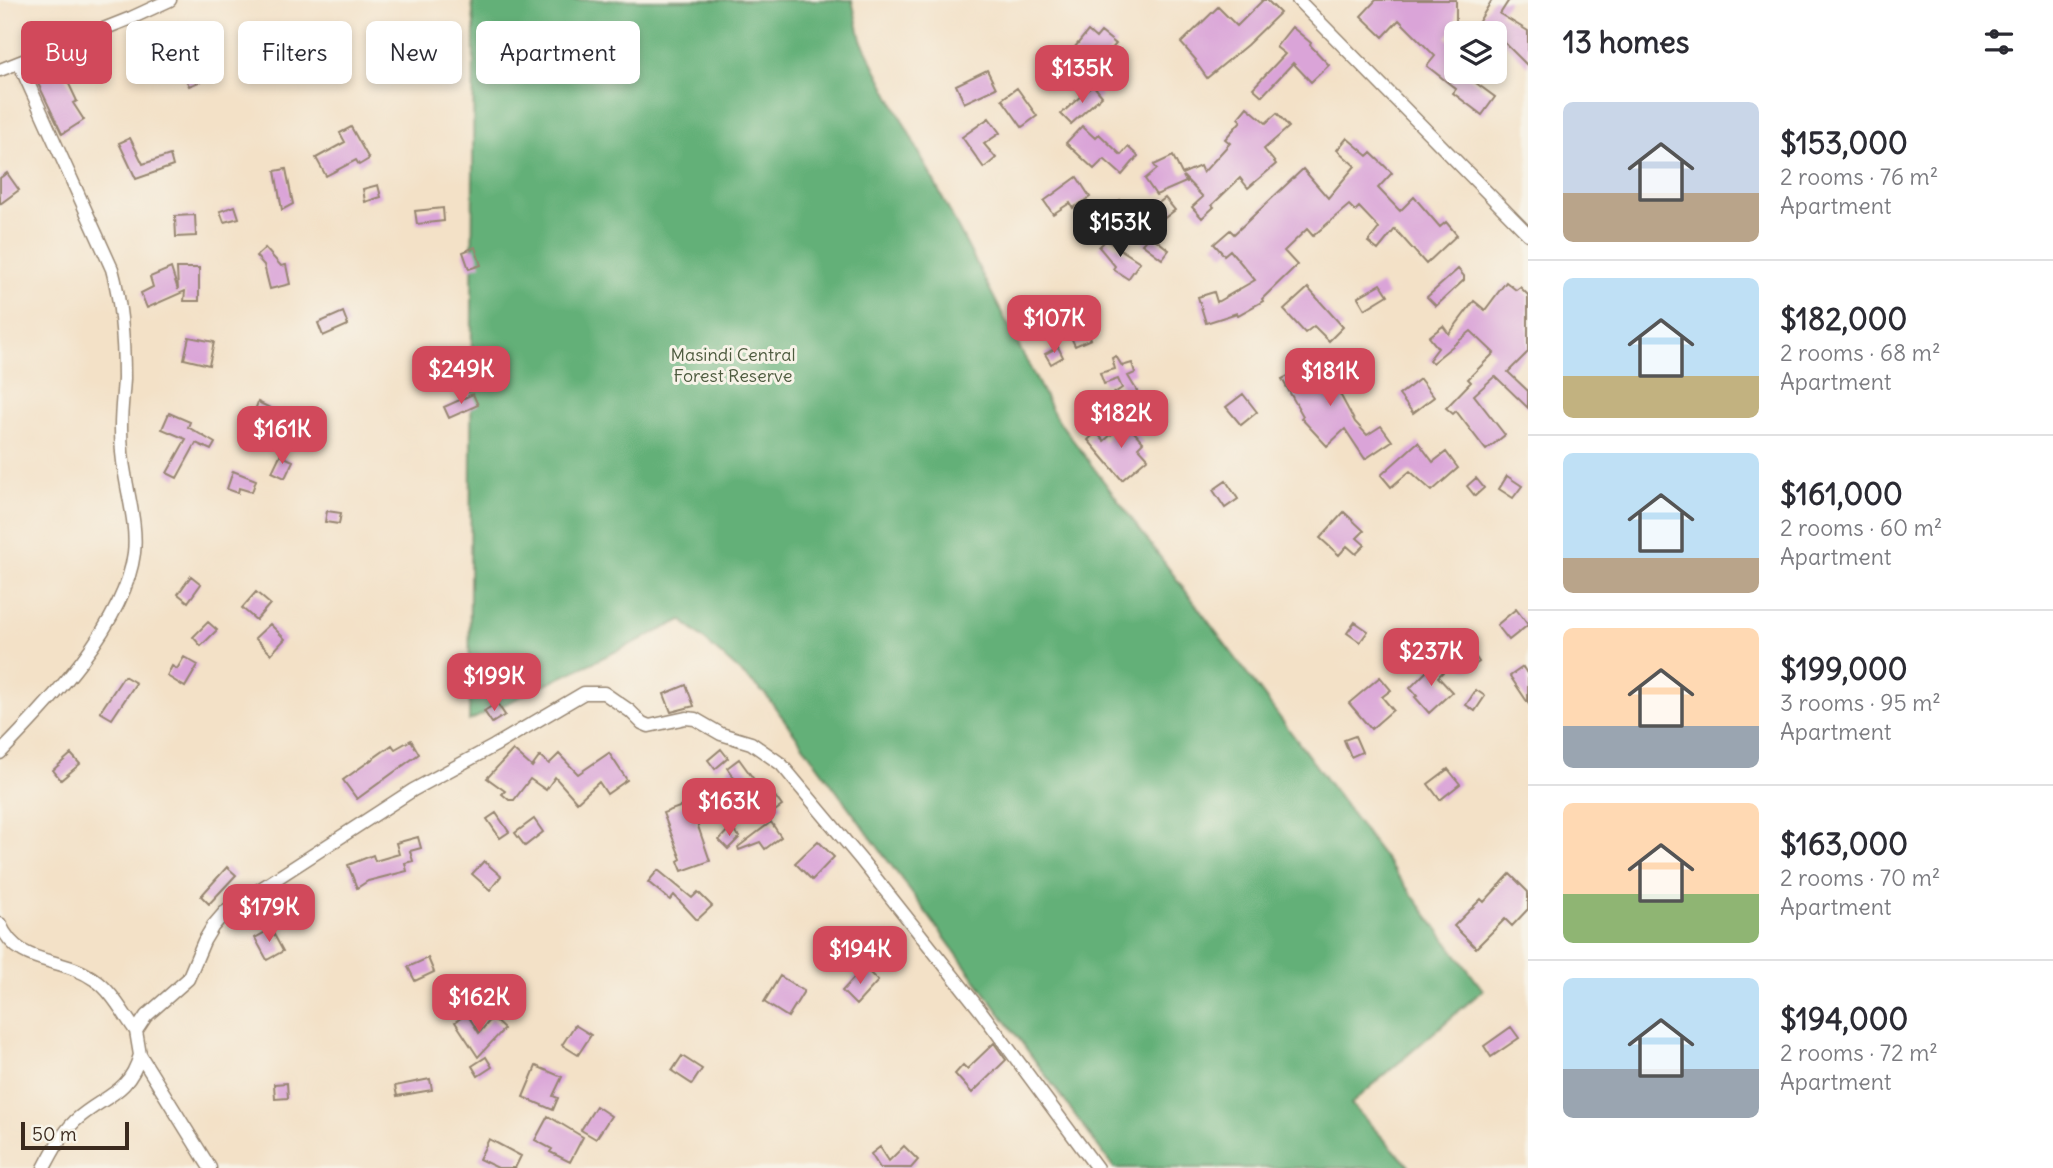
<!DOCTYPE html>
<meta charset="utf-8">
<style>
body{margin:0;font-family:Delius,sans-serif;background:#f7f7f7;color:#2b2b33;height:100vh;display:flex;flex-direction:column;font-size:26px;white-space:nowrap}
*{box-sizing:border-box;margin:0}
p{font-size:23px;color:#7c7c81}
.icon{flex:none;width:38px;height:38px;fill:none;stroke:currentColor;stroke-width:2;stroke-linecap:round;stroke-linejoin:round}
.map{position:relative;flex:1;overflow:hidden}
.sheet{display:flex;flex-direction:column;background:#fff;width:525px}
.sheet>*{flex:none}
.top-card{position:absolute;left:21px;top:21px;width:665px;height:63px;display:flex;gap:14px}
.fabs{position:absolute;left:1444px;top:21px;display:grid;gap:14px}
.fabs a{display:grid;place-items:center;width:63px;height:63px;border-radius:10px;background:#fff;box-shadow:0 4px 10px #0003;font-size:35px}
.scale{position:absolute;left:21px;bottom:18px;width:108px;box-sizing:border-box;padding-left:7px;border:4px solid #3b2a1e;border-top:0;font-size:19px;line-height:24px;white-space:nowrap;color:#3b2a1e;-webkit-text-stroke:5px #f7f3e8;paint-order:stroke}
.price{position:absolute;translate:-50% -60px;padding:0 16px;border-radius:14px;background:#d1495b;color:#fff;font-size:23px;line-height:46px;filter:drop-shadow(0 2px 4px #0008)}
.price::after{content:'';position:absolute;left:50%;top:42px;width:21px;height:16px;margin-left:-10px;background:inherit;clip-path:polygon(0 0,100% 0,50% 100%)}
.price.current{background:#222;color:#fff}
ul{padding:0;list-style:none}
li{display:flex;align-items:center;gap:21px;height:175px;padding:0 35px}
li+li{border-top:2px solid #e1e1e2}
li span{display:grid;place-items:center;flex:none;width:196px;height:140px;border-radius:10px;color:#555}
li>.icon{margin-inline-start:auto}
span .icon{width:84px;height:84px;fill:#fffc;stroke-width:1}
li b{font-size:30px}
h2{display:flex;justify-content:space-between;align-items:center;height:84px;padding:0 35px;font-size:30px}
.tag{padding:0 24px;border-radius:10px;background:#fff;box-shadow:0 4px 10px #0003;font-size:24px;line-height:63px}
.tag.current{background:#d1495b;color:#fff}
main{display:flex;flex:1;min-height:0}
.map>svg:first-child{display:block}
.forest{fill:#63b078;stroke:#4f6d4b;stroke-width:2}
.building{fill:#daa4d8}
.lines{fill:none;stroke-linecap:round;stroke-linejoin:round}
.minor-casing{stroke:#978672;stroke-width:15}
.minor{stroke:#fff;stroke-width:12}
.labels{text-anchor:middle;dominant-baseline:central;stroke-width:6;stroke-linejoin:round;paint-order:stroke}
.park-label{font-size:18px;fill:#4e5b3f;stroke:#f7f3e8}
</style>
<main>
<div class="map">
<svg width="1528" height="1168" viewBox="0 0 1528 1168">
<rect width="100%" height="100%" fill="#f7f3e8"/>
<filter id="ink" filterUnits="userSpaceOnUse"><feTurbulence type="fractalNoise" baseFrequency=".0143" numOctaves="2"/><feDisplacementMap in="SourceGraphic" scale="14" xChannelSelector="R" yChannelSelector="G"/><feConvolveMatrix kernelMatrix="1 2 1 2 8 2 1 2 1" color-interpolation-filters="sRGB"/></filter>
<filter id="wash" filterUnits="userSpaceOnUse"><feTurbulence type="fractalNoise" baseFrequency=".00686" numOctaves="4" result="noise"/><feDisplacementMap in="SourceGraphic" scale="28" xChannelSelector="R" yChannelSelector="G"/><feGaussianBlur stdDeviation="1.57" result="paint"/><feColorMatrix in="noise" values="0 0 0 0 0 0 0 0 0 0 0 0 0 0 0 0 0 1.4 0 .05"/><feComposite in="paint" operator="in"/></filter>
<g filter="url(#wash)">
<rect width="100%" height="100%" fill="#f3e1c7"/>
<path class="forest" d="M472,0h380l9,40 194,376 428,574 -132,114 60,64h-297l-348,-473 -84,-75 -213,101 5,-696z"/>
<g id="blocks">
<path class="building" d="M1263,0h4l13,13 -33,32 -40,33 -12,-17 1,-1 -15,-17 37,-36 19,19z
M1376,0h80v26l-10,11 9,7 1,28h5l34,25 -13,18 -29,-22 3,-4 -29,-23 8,-10 -36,-36 -16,17 -22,-21z
M1492,0h17l-9,14 28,17v35l-25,-25 -9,15v-23h-22z
M1292,27l19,16 -1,2 19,20 -18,17 -18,-19 -31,33 -9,-8 32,-34 -9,-7z
M190,30l11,19 -2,2 7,14 -2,2 5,11 -20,8 -4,-9 -3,1 -6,-11 5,-2 -13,-20z
M1088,31l8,7 5,-6 15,12 -27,32 3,4 -8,7 -21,-22 15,-15 -3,-3z
M60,65l17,36 -4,2 11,17 -22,14 -27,-57z
M987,70l9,18 -32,15 -8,-18z
M1093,85l9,11 -31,28 -10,-10z
M1017,88l20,28 -15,11 -20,-28z
M1247,107l19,16 11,-10 12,14 -25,22 12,15 -28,24 -8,-10 -28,27 2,2 -12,11 -10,-11 11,-10 -20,-21 3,6 -30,13 -11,-16 12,-10 -3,-4 19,-9 9,18 18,-8 3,7 27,-30 -5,-4 16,-18 -3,-3z
M989,118l11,15 -16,11 12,14 -12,10 -22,-31z
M1082,126l13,12 4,-4 22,21 7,-8 10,9 -16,19 -18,-16 -10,10 -28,-26z
M351,127l18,32 -10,6 -3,-5 -30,16 -10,-18 29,-16 -5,-9z
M130,138l13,26 27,-9 3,11 -37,13 -17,-36z
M1347,138l21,18 3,-3 21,20 -14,15 22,23 14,-14 26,30 6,-5 11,13 -31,29 -31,-35 -17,21 -10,-8 11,-14 -20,-21 -4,4 -6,-6 -36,31 -6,-7 -23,22 13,14 -35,34 1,2 -25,14 -1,-2 -31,10 -8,-26 16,-5 3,10 38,-22 -25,-30 -6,5 -10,-11 16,-14 4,4 69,-65 25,29 27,-32 -18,-16z
M286,169l7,35 -11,6 -7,-39z
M7,173l12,17 -19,14v-26z
M1077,177l13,20 -17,11 -3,-5 -17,11 -9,-13z
M378,185l3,12 -16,5 -2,-13z
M1165,198l10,12 -21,16 -9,-12z
M1120,200l14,17 -25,21 -14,-17z
M235,206l4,12 -15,4 -4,-11z
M443,208l1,13 -27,3 -2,-13z
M195,215l1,21 -20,1 -1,-21z
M1150,235l19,15 -7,9 -20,-15z
M1106,240l34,22 -12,17 -15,-10 2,-3 -16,-19z
M475,247l6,18 -12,4 -6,-17z
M265,248l16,18 5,-1 4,19 -20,5 -6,-24 -8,-9z
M171,268l7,22 -1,-22h22v33h-15l1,-10 -38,17 -6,-15 12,-6 -3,-10z
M1458,269l6,7v4l-28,26 -9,-9z
M1506,282l10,8 4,-3 8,8v57l-20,20 20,19v17l-33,-32 -21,19 31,40 -19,15 -30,-39 -3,3 -7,-6 25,-26 -3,-3 26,-26 -23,-22 -39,32 -3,-3 9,-12 -9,-11 14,-11 6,8 25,-33 11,9z
M1381,284l7,11 -23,14 -7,-12z
M1308,288l35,39 -14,14 -15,-15 -9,7 -21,-23z
M343,312l5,13 -25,11 -5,-13z
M1086,327l5,12 -16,7 -5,-11z
M189,337l25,5 -5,23 -25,-6z
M1058,347l5,10 -12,7 -6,-10z
M1116,356l6,10 10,-3 3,10 -7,3 18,30 -19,11 -14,-23 9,-6 -4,-9 -14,5 -4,-11 15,-4 -3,-11z
M1329,356l12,23 -7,4 21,39 12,13 14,-9 11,15 -27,18 -20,-30 -18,17 -26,-28 2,-2 -21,-37z
M1420,379l14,18 -21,16 -14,-18z
M473,394l5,11 -29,13 -5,-11z
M1243,394l14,18 -16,13 -15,-18z
M258,402l18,9 -13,26 -15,-7z
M169,413l21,9 -2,5 27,16 -4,7 -15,-7 -19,35 -10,-5 19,-34 -24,-10z
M1125,422l18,20 -5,5 10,11 -26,22 -34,-40 8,-8 8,9z
M1418,442l15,20 13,-10 12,16 -26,23 -22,-20 -19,16 -10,-12z
M280,455l13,6 -8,17 -13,-6z
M233,471l23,9 -4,12 -13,-4 -1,5 -11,-4z
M1507,476l15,10 -9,12 -14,-9z
M1476,478l8,10 -9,8 -8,-10z
M1226,481l12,18 -13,9 -12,-18z
M327,511l14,2 -2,11 -14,-2z
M1344,512l20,19 -7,7 8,7 -9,9 -9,-8 -8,9 -19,-17z
M191,576l10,8 -13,18 -10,-8z
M256,592l14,12 -14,16 -14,-12z
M1516,609l12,16 -19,15 -12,-15z
M208,622l9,8 -16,16 -8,-9z
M1355,622l13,9 -8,11 -13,-9z
M270,624l15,15 -14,15 -16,-16z
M1468,646l11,16 -10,7h-4l-10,-13z
M184,657l14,8 -13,22 -18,-11 5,-10 5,3z
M1438,660l8,9 -8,8 14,15 -23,21 -14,-16 2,-1 -7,-8z
M1523,667l5,8v28l-18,-27z
M124,676l12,7 -24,36 -12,-7z
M1380,677l11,13 -9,7 11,13 -22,19 -22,-26z
M686,685l8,21 -23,6 -7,-18z
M1476,690l9,6 -10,15 -9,-6z
M497,703l8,12 -13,8 -8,-12z
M1355,736l7,16 -11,5 -7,-17z
M411,740l8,14 -62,45 -14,-19 49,-35 3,4z
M721,749l7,9 -13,11 -7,-9z
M513,750l19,17 8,-11 9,8 10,-10 19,20 31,-21 18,27 -20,14 -8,-12 -22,20 -22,-25 -9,13 -16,-11 -16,21h-5l-7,-6 3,-3 -18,-13z
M71,754l9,10 -19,16 -8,-10z
M739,759l27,37 6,-4 10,14 -19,13 -36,-51z
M1448,769l12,15 -20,16 -12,-16z
M690,803l20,58 -28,10 -4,-10 3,-2 -18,-46z
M496,813l13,19 -9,6 -13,-19z
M534,819l9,13 -18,14 -10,-13z
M771,822l10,15 -16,12 -5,-7 -21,8 -1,-3z
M730,828l10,9 -12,12 -9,-9z
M418,837l3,11 -11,3 3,10 -8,2 2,8 -39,10 -11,7 -9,-23 25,-10 2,6 24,-7 -3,-11z
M818,841l16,16 -22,23 -17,-17z
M484,861l17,15 -11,14 -18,-16z
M227,867l9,8 -27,29 -8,-8z
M658,870l34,28 6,-6 14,14 -15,14 -23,-25 -4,5 -22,-18z
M1510,874l18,18v17l-16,17 -7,-7 -29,29 -22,-22 27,-27 3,3z
M271,929l12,22 -16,9 -12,-22z
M428,958l6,14 -19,9 -7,-14z
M864,967l14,14 -22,24 -14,-14z
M780,976l24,15 -16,26 -24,-15z
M467,1014l12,19 13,-15 12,11 -26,28 -23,-35z
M575,1025l16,10 -13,20 -16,-10z
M1511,1027l8,11 -28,19 -7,-11z
M994,1043l12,17 -34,33 -17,-19 8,-9 4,4z
M682,1056l20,13 -10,15 -20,-13z
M486,1057l6,10 -14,9 -6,-10z
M536,1066l26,11 -9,19 5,2 -5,12 -30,-13z
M430,1079l2,11 -35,6 -2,-10z
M287,1083l1,15 -13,1 -1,-15z
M596,1106l15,10 -15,23 -15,-9z
M548,1116l35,21 -13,25 -20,-10 2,-3 -17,-9z
M489,1139l32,17 -6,12h-17l-19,-9z
M904,1146l14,14 -7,8h-31l-9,-14 9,-7 9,14z"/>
</g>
</g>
<g filter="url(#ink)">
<use href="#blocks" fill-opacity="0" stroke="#978672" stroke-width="2"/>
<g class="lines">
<defs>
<path id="minor" d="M1298,0l230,234
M0,70l131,-52 39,-18
M0,753c48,-49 125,-129 134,-200 3,-26 -5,-53 -9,-79 -3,-15 -4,-32 -4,-47 0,-16 2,-32 3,-48 0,-37 -2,-74 -12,-110l-93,-206
M0,924c19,44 61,31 95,56 17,11 29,35 41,51
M44,1168c9,-17 18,-34 31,-47 27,-25 54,-26 65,-66
M210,1168l-70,-113 -4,-24 10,-15 42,-37 16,-38 9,-15 12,-14 188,-122 81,-44 90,-53h20l26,18 12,12 7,3 37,-8 9,1 26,15 30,9 30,21 81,97 118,149 117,158"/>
</defs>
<use href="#minor" class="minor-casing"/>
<use href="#minor" class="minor"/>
</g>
</g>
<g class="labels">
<g class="park-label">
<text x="733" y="354">Masindi Central<tspan x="733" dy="21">Forest Reserve</tspan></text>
</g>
</g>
</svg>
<div class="fabs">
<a><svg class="icon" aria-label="layers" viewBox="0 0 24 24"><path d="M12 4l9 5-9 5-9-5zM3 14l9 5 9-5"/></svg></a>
</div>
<div class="scale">50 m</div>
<b class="price" style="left:1082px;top:105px">$135K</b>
<b class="price current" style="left:1120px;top:259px">$153K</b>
<b class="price" style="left:1054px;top:355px">$107K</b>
<b class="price" style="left:461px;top:406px">$249K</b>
<b class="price" style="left:1330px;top:408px">$181K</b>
<b class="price" style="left:1121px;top:450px">$182K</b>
<b class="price" style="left:282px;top:466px">$161K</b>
<b class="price" style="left:1431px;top:688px">$237K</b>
<b class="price" style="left:494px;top:713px">$199K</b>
<b class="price" style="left:729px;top:838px">$163K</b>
<b class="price" style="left:269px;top:944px">$179K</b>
<b class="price" style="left:860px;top:986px">$194K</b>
<b class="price" style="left:479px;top:1034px">$162K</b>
<div class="top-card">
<a class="tag current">Buy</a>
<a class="tag">Rent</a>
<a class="tag">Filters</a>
<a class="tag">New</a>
<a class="tag">Apartment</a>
</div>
</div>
<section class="sheet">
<h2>13 homes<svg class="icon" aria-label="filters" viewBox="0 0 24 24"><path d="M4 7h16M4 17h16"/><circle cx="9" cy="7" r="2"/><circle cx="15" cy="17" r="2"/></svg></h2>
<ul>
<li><span style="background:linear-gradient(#c9d6e8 65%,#b9a48a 0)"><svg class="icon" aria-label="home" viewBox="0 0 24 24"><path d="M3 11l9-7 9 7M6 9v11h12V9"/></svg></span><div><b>$153,000</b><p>2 rooms · 76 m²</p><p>Apartment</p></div></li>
<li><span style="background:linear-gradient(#bfe0f5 70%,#c2b280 0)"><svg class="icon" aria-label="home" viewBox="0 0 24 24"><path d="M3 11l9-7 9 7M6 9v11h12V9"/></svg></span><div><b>$182,000</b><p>2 rooms · 68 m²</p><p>Apartment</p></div></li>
<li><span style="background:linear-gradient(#bfe0f5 75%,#b9a48a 0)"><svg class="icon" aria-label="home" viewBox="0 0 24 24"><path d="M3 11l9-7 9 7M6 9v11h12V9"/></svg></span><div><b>$161,000</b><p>2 rooms · 60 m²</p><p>Apartment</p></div></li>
<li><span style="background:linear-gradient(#ffd9b3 70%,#9aa5b1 0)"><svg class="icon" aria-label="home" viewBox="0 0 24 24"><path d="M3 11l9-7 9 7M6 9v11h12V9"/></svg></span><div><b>$199,000</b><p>3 rooms · 95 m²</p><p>Apartment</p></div></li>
<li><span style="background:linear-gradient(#ffd9b3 65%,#8fb573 0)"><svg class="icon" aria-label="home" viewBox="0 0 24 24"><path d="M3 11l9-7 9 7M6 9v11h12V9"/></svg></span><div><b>$163,000</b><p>2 rooms · 70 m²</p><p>Apartment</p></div></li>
<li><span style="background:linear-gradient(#bfe0f5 65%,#9aa5b1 0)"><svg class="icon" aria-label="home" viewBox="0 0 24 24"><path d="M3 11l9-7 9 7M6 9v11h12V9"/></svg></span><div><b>$194,000</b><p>2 rooms · 72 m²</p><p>Apartment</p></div></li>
</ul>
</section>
</main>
